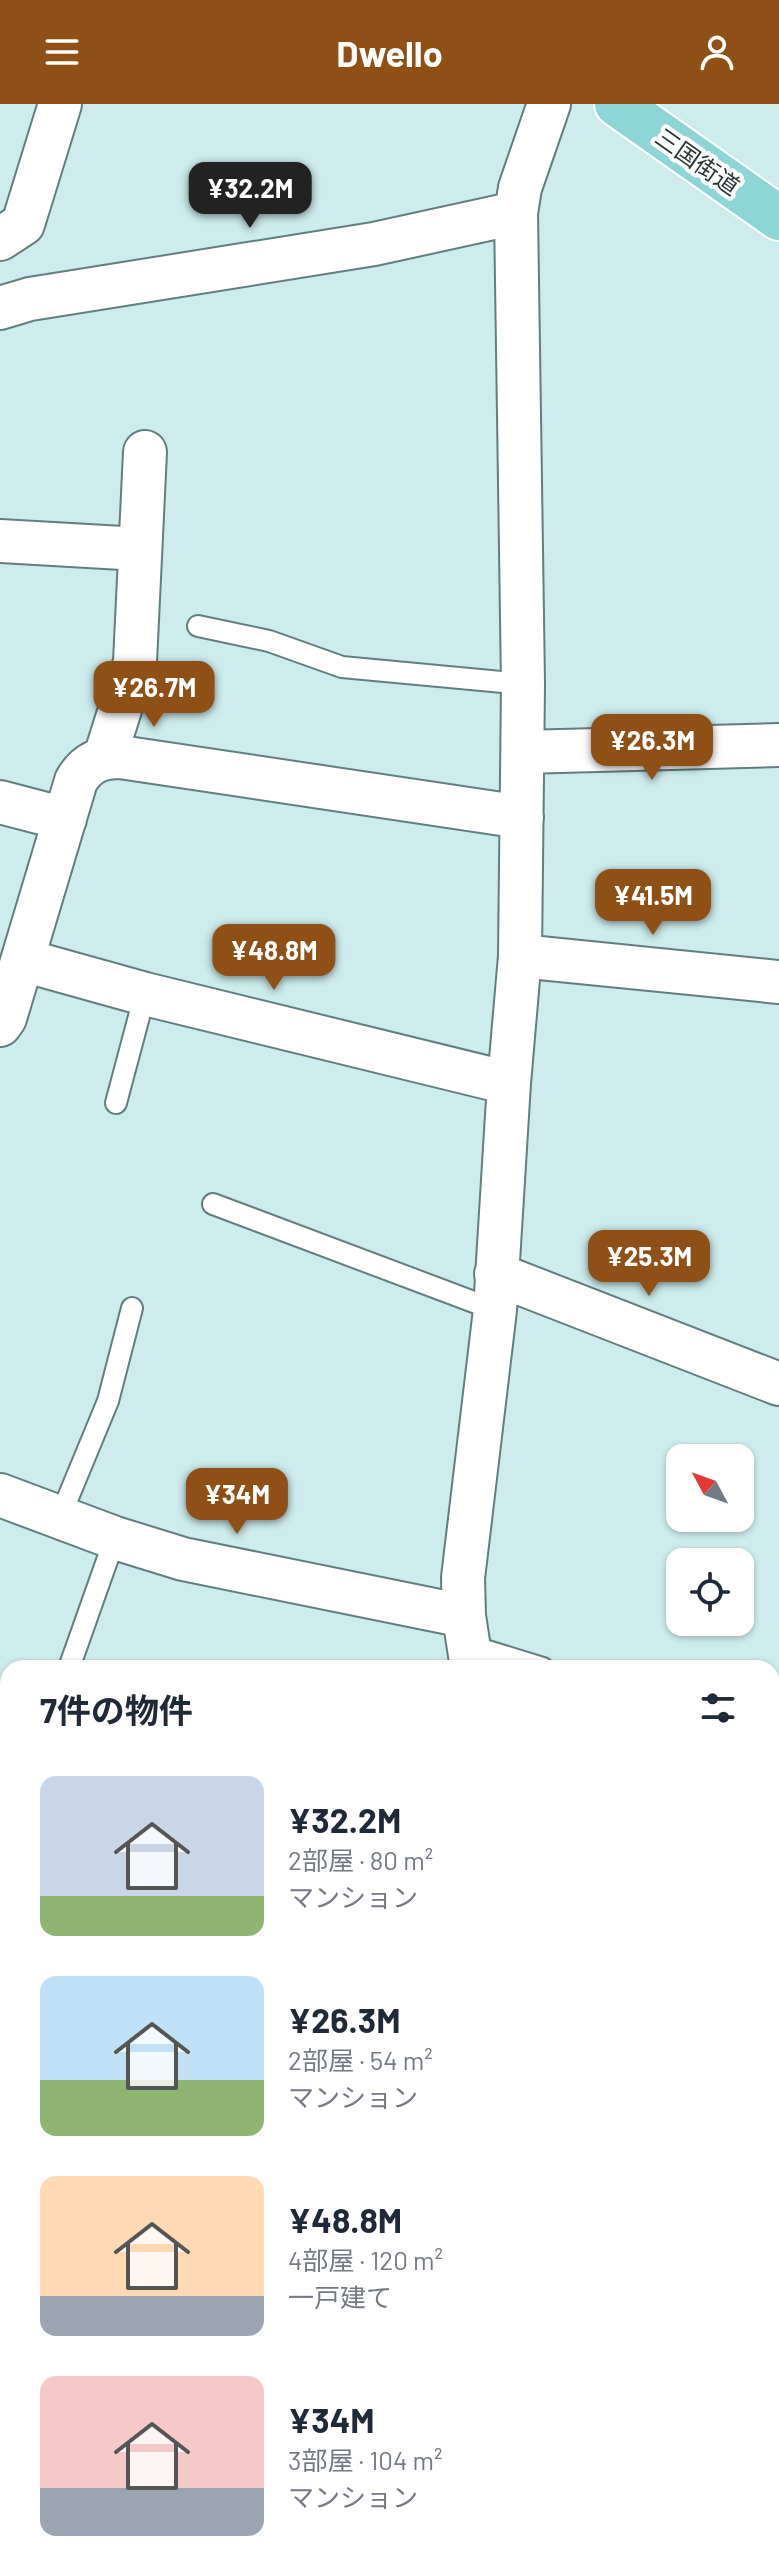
<!DOCTYPE html>
<html lang="ja">
<meta charset="utf-8">
<style>
body{margin:0;font-family:Barlow,"Noto Sans JP",sans-serif;background:#f6f6f7;color:#1f2937;height:100vh;display:flex;flex-direction:column;font-size:30px;white-space:nowrap}
*{box-sizing:border-box;margin:0}
p{font-size:26px;color:#747a83}
.icon{flex:none;width:44px;height:44px;fill:none;stroke:currentColor;stroke-width:2;stroke-linecap:round;stroke-linejoin:round}
.map{position:relative;flex:1;overflow:hidden}
.sheet{position:absolute;left:0px;top:1556px;width:780px;height:912px;display:flex;flex-direction:column;background:#fff;border-radius:24px 24px 0 0;box-shadow:0 2px 6px #0004}
.sheet>*{flex:none}
.needle{width:52px;rotate:311deg}
.tools{position:absolute;left:666px;top:1340px;display:grid;gap:16px}
.tools a{display:grid;place-items:center;width:88px;height:88px;border-radius:16px;background:#fff;box-shadow:0 2px 6px #0004;font-size:40px}
.price{position:absolute;translate:-50% -68px;padding:0 18px;border-radius:16px;background:#8e5015;color:#fff;font-size:26px;line-height:52px;filter:drop-shadow(0 2px 4px #0008)}
.price::after{content:'';position:absolute;left:50%;top:48px;width:24px;height:18px;margin-left:-12px;background:inherit;clip-path:polygon(0 0,100% 0,50% 100%)}
.price.active{background:#222;color:#fff}
ul{padding:0;list-style:none}
li{display:flex;align-items:center;gap:24px;height:200px;padding:0 40px}
li span{display:grid;place-items:center;flex:none;width:224px;height:160px;border-radius:16px;color:#555}
li>.icon{margin-inline-start:auto}
span .icon{width:96px;height:96px;fill:#fffc;stroke-width:1}
li b{font-size:34px}
h2{display:flex;justify-content:space-between;align-items:center;height:96px;padding:0 40px;font-size:34px}
header{display:flex;justify-content:space-between;align-items:center;height:104px;padding:0 40px;background:#8e5015;color:#fff;font-size:36px;font-weight:700}
.map>svg:first-child{display:block}
.lines{fill:none;stroke-linecap:round;stroke-linejoin:round}
.stream{stroke:#54898a;stroke-width:11}
.service-casing{stroke:#637e7f;stroke-width:24}
.minor-casing{stroke:#637e7f;stroke-width:46}
.primary-casing{stroke:#fff;stroke-width:48}
.service{stroke:#fff;stroke-width:20}
.minor{stroke:#fff;stroke-width:42}
.primary{stroke:#8ed5d7;stroke-width:44}
.labels{text-anchor:middle;dominant-baseline:central;stroke-width:8;stroke-linejoin:round;paint-order:stroke}
.street-label{font-size:24px;fill:#2b3737;stroke:#fff}
</style>
<header><svg class="icon" aria-label="menu" viewBox="0 0 24 24"><path d="M4 6h16M4 12h16M4 18h16"/></svg>Dwello<svg class="icon" aria-label="person" viewBox="0 0 24 24"><circle cx="12" cy="8" r="4"/><path d="M4 21q1-7 8-7t8 7"/></svg></header>
<div class="map">
<svg width="779" height="2468" viewBox="0 0 779 2468">
<rect width="100%" height="100%" fill="#ceeced"/>
<g class="lines">
<path class="stream" d="M772,2274l7,1
M0,2308l8,5"/>
<defs>
<path id="service" d="M198,522l71,15 73,26 181,17
M116,999l29,-109
M213,1100l282,106
M60,1413l48,-116 24,-93
M468,1541l75,23
M69,1564l46,-130
M2,1756l6,-18
M0,2005l8,-34"/>
<path id="minor" d="M0,135l23,-15 37,-120
M0,204l30,-9 344,-55 142,-31
M0,437l140,8
M523,648l256,-7
M105,653l30,-95 10,-210
M0,698l65,17
M520,852l259,26
M23,856l122,34 364,89
M0,921l5,-7 71,-237c10,-18 24,-24 44,-24l402,60
M496,1170l283,110
M0,1391l115,43 68,21 281,57
M472,1564l-8,-52 -1,-38 32,-268 14,-227 11,-127 3,-272 -7,-471 4,-25 29,-84
M772,1954l7,-2
M0,2082h8
M0,2380h8
M382,2468v-8"/>
<path id="primary" d="M617,0l162,114"/>
</defs>
<use href="#service" class="service-casing"/>
<use href="#minor" class="minor-casing"/>
<use href="#primary" class="primary-casing"/>
<use href="#service" class="service"/>
<use href="#minor" class="minor"/>
<use href="#primary" class="primary"/>
</g>
<g class="labels">
<g class="street-label">
<text transform="translate(698 57) rotate(35)">三国街道</text>
</g>
</g>
</svg>
<div class="tools">
<a><svg class="needle" viewBox="-14 -14 28 28"><path d="M0-13l5 13h-10z" fill="#e53935"/><path d="M0 13l5-13h-10z" fill="#747a83"/></svg></a>
<a><svg class="icon" aria-label="locate" viewBox="0 0 24 24"><circle cx="12" cy="12" r="6"/><path d="M12 2v4M12 18v4M2 12h4M18 12h4"/></svg></a>
</div>
<b class="price active" style="left:250px;top:126px">¥32.2M</b>
<b class="price" style="left:154px;top:625px">¥26.7M</b>
<b class="price" style="left:652px;top:678px">¥26.3M</b>
<b class="price" style="left:653px;top:833px">¥41.5M</b>
<b class="price" style="left:274px;top:888px">¥48.8M</b>
<b class="price" style="left:649px;top:1194px">¥25.3M</b>
<b class="price" style="left:237px;top:1432px">¥34M</b>
<section class="sheet">
<h2>7件の物件<svg class="icon" aria-label="filters" viewBox="0 0 24 24"><path d="M4 7h16M4 17h16"/><circle cx="9" cy="7" r="2"/><circle cx="15" cy="17" r="2"/></svg></h2>
<ul>
<li><span style="background:linear-gradient(#c9d6e8 75%,#8fb573 0)"><svg class="icon" aria-label="home" viewBox="0 0 24 24"><path d="M3 11l9-7 9 7M6 9v11h12V9"/></svg></span><div><b>¥32.2M</b><p>2部屋 · 80 m²</p><p>マンション</p></div></li>
<li><span style="background:linear-gradient(#bfe0f5 65%,#8fb573 0)"><svg class="icon" aria-label="home" viewBox="0 0 24 24"><path d="M3 11l9-7 9 7M6 9v11h12V9"/></svg></span><div><b>¥26.3M</b><p>2部屋 · 54 m²</p><p>マンション</p></div></li>
<li><span style="background:linear-gradient(#ffd9b3 75%,#9aa5b1 0)"><svg class="icon" aria-label="home" viewBox="0 0 24 24"><path d="M3 11l9-7 9 7M6 9v11h12V9"/></svg></span><div><b>¥48.8M</b><p>4部屋 · 120 m²</p><p>一戸建て</p></div></li>
<li><span style="background:linear-gradient(#f6c9c9 70%,#9aa5b1 0)"><svg class="icon" aria-label="home" viewBox="0 0 24 24"><path d="M3 11l9-7 9 7M6 9v11h12V9"/></svg></span><div><b>¥34M</b><p>3部屋 · 104 m²</p><p>マンション</p></div></li>
</ul>
</section>
</div>
